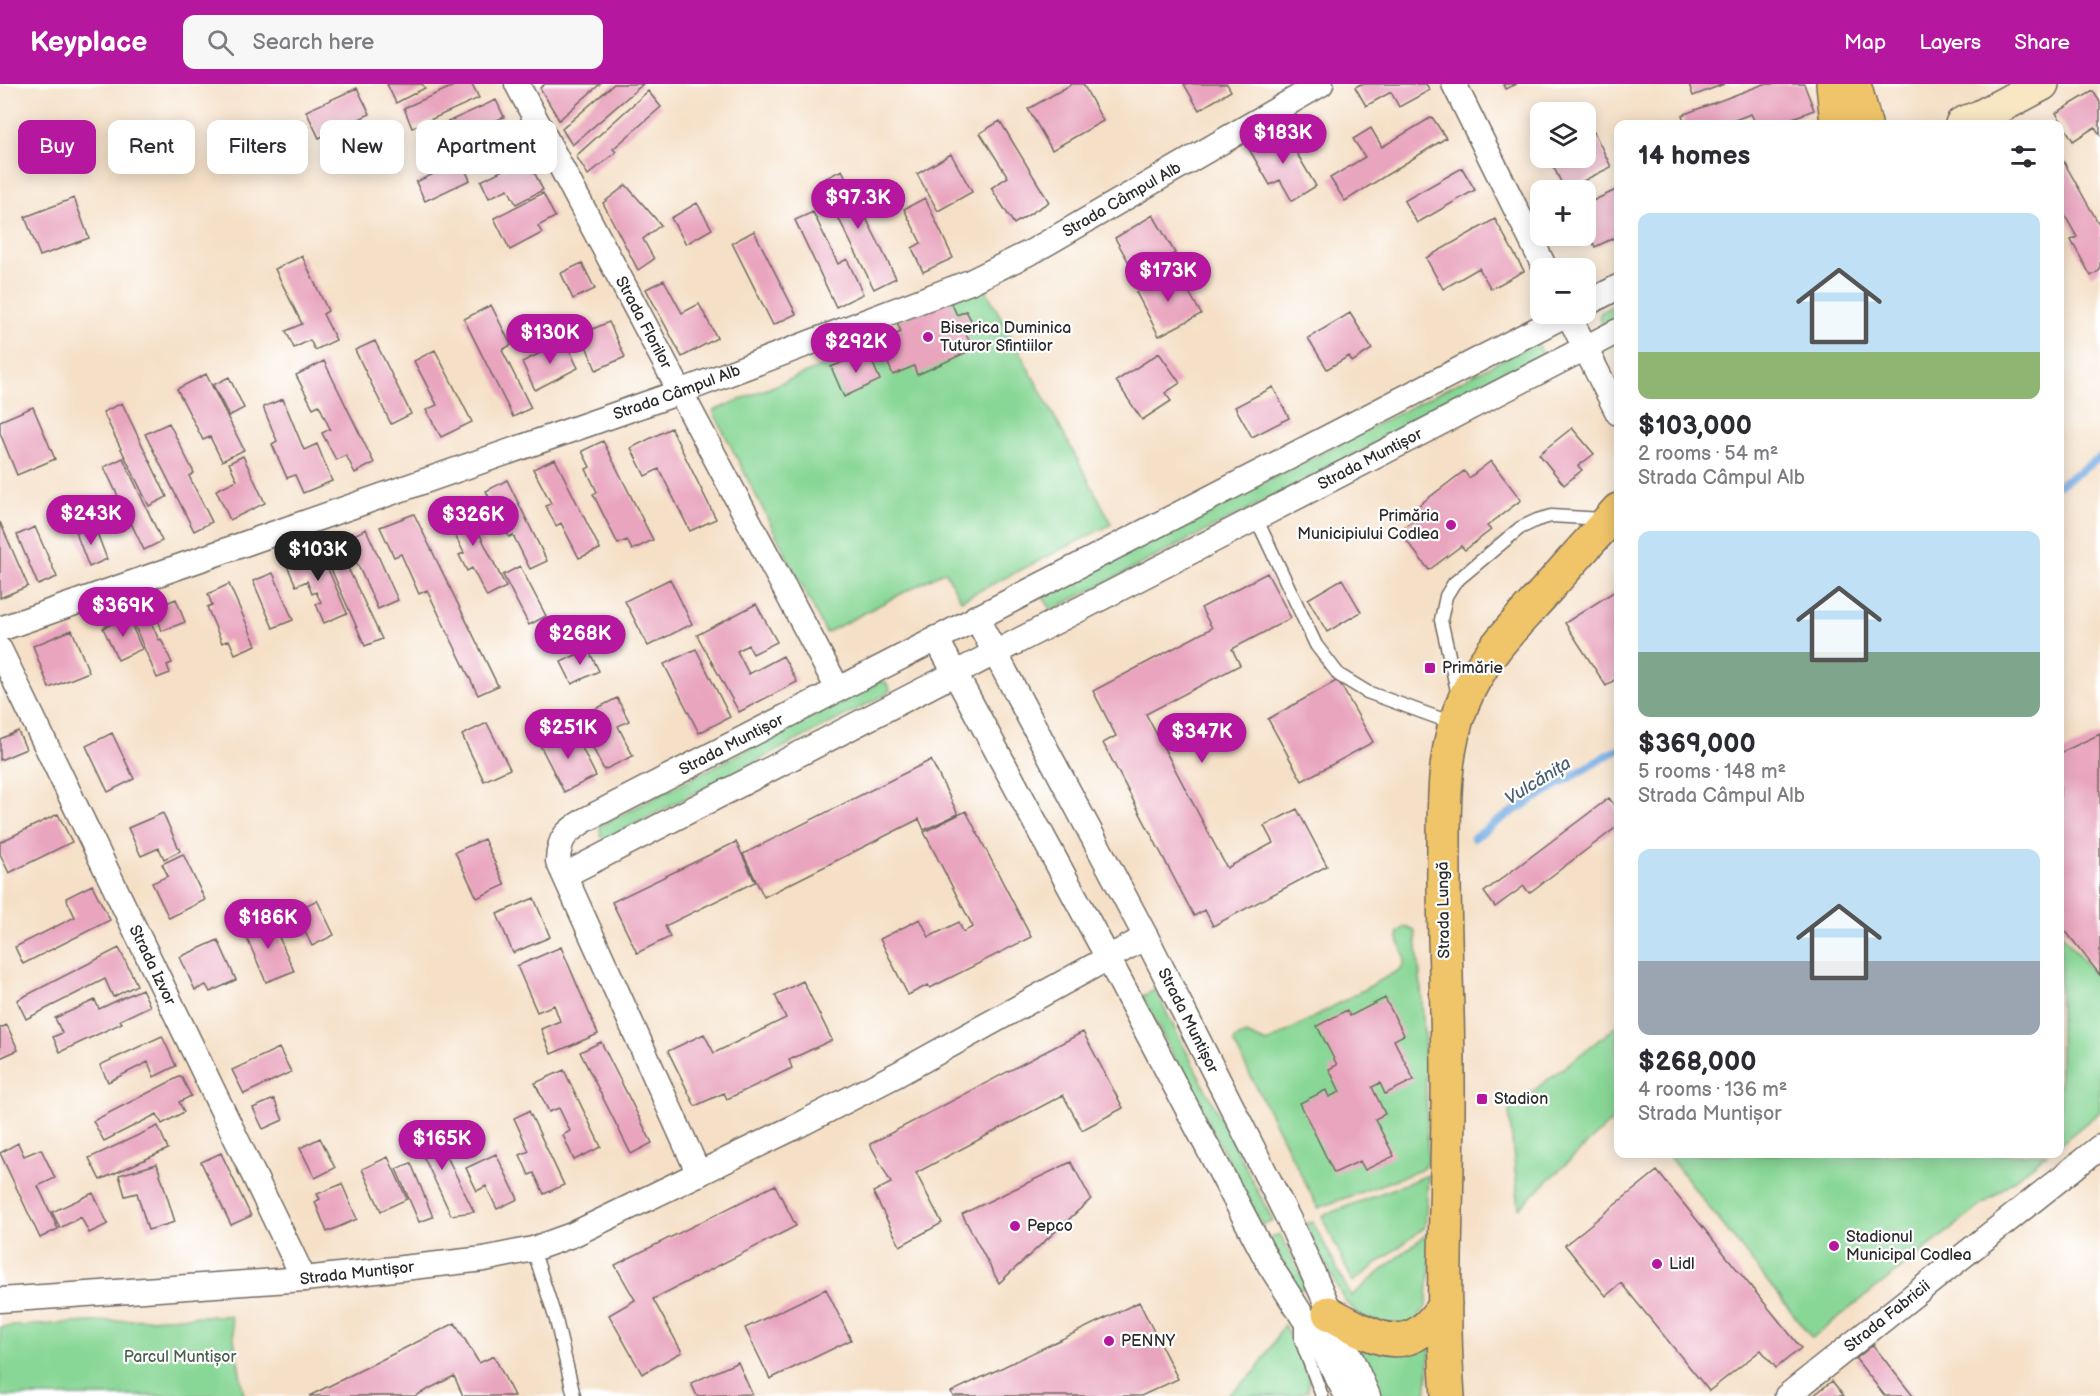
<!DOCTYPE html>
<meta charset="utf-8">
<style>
body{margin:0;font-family:"Balsamiq Sans",sans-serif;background:#f7f7f7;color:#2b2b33;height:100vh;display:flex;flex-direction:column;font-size:22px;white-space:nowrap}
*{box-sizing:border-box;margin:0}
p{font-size:20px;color:#7c7c81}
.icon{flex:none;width:33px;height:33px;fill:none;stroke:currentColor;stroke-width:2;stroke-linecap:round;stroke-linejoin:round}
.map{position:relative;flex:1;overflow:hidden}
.details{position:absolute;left:1614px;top:36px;width:450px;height:1038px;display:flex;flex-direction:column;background:#fff;border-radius:12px;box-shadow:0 3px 15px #0003}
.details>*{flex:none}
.banner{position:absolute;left:18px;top:36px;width:570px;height:54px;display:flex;gap:12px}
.controls{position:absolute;left:1530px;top:18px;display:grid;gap:12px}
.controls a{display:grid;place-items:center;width:66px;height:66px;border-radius:12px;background:#fff;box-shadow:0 3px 15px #0003;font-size:30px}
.price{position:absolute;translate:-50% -51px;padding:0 14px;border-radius:21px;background:#b5179e;color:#fff;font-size:20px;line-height:39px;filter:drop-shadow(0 2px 3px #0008)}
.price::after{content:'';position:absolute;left:50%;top:36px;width:18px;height:14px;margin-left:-9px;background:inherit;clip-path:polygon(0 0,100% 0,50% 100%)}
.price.selected{background:#222;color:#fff}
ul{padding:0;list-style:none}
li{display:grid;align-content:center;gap:12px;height:318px;padding:0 24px}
li span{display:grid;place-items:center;height:186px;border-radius:12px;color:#555}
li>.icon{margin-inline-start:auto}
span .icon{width:108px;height:108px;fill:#fffc;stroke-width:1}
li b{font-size:26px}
h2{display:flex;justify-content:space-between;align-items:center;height:72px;padding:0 24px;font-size:26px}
.chip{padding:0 21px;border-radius:12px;background:#fff;box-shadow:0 3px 15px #0003;font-size:21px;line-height:54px}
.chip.selected{background:#b5179e;color:#fff}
header{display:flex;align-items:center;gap:36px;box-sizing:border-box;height:84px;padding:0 30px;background:#b5179e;color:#fff}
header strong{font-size:28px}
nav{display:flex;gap:33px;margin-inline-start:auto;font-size:21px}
.search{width:420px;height:54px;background:#f7f7f7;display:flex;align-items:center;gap:15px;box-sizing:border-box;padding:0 21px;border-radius:12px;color:#7c7c81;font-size:22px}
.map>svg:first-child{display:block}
.green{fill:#89d796;stroke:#5a8160;stroke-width:1.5}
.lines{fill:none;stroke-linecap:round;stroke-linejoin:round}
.stream{stroke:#73ace3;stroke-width:8}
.building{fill:#e9a4be}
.service-casing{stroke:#726a62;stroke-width:15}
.minor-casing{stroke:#726a62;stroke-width:27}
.secondary-casing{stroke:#726a62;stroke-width:36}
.trunk-casing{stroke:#726a62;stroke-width:36}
.service{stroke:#fff;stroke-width:12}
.minor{stroke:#fff;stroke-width:24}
.secondary{stroke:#f9e7c3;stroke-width:33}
.trunk{stroke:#f0c469;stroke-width:33}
.poi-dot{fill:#b5179e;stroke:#fff;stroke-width:2}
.labels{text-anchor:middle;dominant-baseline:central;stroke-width:4.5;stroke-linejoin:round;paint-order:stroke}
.street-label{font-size:16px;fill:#2b2b2b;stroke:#fff}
.poi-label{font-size:16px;fill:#2b2b2b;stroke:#fff;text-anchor:start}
.park-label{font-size:16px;fill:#475f4b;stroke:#fff}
.water-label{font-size:18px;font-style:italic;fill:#485f75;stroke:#fff}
</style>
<header>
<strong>Keyplace</strong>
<div class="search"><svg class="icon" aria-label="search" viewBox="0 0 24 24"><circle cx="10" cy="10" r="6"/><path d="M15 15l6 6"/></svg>Search here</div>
<nav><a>Map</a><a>Layers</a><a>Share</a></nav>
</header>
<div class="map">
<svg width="2100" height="1312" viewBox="0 0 2100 1312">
<rect width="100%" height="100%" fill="#fff"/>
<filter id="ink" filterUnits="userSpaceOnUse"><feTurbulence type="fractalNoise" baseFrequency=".0167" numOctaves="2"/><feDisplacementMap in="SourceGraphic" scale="12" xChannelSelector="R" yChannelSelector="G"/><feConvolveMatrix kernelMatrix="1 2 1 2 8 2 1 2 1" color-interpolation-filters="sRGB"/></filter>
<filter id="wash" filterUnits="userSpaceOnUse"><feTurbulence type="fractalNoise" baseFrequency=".008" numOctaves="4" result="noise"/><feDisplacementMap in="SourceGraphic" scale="24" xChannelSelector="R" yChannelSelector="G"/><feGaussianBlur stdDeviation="1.35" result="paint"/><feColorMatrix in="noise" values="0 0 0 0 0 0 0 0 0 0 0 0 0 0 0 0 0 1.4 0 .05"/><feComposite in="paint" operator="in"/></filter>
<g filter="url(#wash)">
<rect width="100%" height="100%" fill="#f5e0c7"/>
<path class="green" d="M984,202l128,238 -151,76 -16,-29 -119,62 -113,-222 149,-61 39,-18 -4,-10z
M1618,219v16l-12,7 -4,-2 -3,-7 2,-5z
M1533,260l6,2 4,8 -2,5 -489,251 -8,-11 2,-4z
M880,597l6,1 4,8 -3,4 -281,145 -5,-2 -1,-11z
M1405,843l10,4c10,75 11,153 13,229l-7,10 -103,38 -84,-165 1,-4 11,-5 21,9 134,-74c11,-14 -6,-23 -3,-37z
M2060,847l40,51v130l-40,32z
M1155,906l118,231 -11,4 -120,-229z
M1618,941v90l-99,93 -10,-98z
M1667,1070h380l-235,184z
M1428,1091l-3,52 -72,55 -31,-66z
M1313,1138l38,74 83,-68 -8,79 -17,21 -47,-10 -17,-17 -40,-77z
M1280,1150l25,49 -3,7 -7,-1 -26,-51z
M202,1232h28l14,80h-244v-69z
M1284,1241l24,47 2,8 -2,10 -13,6h-68l29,-25z
M1432,1249l-6,63h-47l-30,-62z"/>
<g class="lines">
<path class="stream" d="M2060,400l40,-26
M1474,754l33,-23 111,-66"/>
</g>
<g id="blocks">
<path class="building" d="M387,0h35l3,4 -29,15z
M458,0h14l7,14 -67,30 -8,-20z
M545,0h55l-41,36 -19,-32z
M614,0h29l-71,61 -10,-16z
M1072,0h11l20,37 -51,29 -24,-41z
M1184,0h43l4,7 -32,19z
M1361,0h65l4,6 -31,17 -8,-15 -25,14 -11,-19z
M1503,0h14l-12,5z
M1689,0h35l-31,12z
M1764,0h40l10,26 -37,14h-21l-5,-10 -27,10h-39l-3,-9z
M357,4l13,26 -51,24 -13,-27z
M648,7l13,16 -48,42 3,3 -28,23 -12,-19z
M2093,7l7,11v33l-5,-8 -22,14 -17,-28z
M496,16l8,17 -51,23 -8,-17z
M1432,33l14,21 -101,63 -15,-23 35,-21 -12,-18 18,-11 11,19z
M1000,37l49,81 -35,22 -23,-36 17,-11 -28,-44z
M1283,46l33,56 -24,15 -12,-21 -10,5 -21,-36z
M1594,48l17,35 -46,23 -16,-32h37v-22z
M951,70l21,38 -34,19 -21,-37z
M2060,71l40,71v44l-9,6 -20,-36 6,-3 -17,-30z
M527,74l16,32 -27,14 -8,-15 -19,9 -8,-17z
M461,77l9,19 -45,21 -9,-19z
M1462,84l13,22 -58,33 -13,-22z
M842,86l54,108 -22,11 -54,-108z
M626,101l35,40 -18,14 11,20 -16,11 -35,-67z
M1618,105v37l-3,2 3,8 -23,11 -9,-21v-22z
M543,109l12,24 -17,9 4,7 -32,17 -16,-32z
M74,114l15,40 -49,18 -15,-39z
M925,114l28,60 -30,14 -11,-24 9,-5 -17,-34z
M697,119l15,26 -26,15 -15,-26z
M813,128l25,52 9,-5 16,35 -27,13 -41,-87z
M1153,131l22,38 -16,10 4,6 -23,13 -25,-44z
M1495,135l29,52 -33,18 -12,-21 -36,21 -17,-31z
M754,147l42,83 -23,11 -41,-82z
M302,172l26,55 -5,3 13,26 -21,10 -5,-10 -16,8 -8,-17 16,-7 -27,-55z
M582,179l13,26 -22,10 -12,-26z
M1177,186l24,44 -42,22 -23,-44z
M664,196l18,33 17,-9 18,34 -35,19 -36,-68z
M950,216l7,15 9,-4 10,18 -11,4 9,16 -57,26 -3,-9 -21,9 -14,-33 22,-10 -4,-10z
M491,221l20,40 -9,5 29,58 -18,9 -49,-98z
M1350,229l22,36 -20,13 -3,-6 -22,13 -19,-31z
M609,238l16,35 -29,13 -15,-36z
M375,257l36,73 -20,10 -36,-74z
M565,257l13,27 -43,22 -13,-28z
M435,266l37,72 -31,15 -15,-27 11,-5 -23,-44z
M868,268l12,28 -36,17 -13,-30z
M1159,269l21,30 -15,10 6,8 -29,19 -26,-39z
M324,277l50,102 -19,10 -9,-18 -10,5 -14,-27 8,-4 -11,-24 -6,3 -17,-33z
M206,290l38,76 -22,11 -12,-24 -7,3 -26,-51z
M229,293l15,31 -15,8 -16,-31z
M1273,303l16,31 -37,19 -17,-30z
M283,315l21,51 13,-6 15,37 -29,12 -8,-18 -8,3 -15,-34 5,-3 -14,-34z
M122,319l45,94 -18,9 -46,-94z
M33,323l22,52 -38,16 -17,-42v-12z
M169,339l25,50 -5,3 23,46 -18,9 -49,-97z
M671,344l45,91 -26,12 -31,-62 -14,7 -14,-28z
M1572,344l22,26 -16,12 4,4 -18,15 -25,-31z
M603,357l50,99 -21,10 -5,-10 -9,4 -25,-50 4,-2 -11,-23 4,-2 -8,-16z
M243,372l22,47 -35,17 -14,-30 21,-10 -8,-17z
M123,374l39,83 -18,9 -40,-83z
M555,375l45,90 -21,9 -18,-35 -5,3 -10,-20 5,-3 -18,-34z
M1491,377l30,39 -34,26 4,4 -26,20 -4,-4 -32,24 -30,-39 20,-15 -5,-7 50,-38 5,7z
M507,396l40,81 -17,8 -17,-34 -4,2 -23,-46z
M461,413l45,90 -19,10 -15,-29 -5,3 -8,-16 5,-2 -23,-46z
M414,430l84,172 -20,9 -51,-105 -8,4 -18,-40 -7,3 -14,-30z
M0,438l28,64 -28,12z
M94,441l13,34 -18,8 -13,-34z
M35,443l22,50 -19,8 -21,-50z
M366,445l32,71 -20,9 -32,-70z
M334,455l48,100 -17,7 -44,-100z
M318,462l29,67 -23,10 -8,-19 5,-2 -5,-10 -4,2 -5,-13 -11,5 -11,-25z
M520,482l26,50 -17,9 -26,-50z
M273,489l20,47 -20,8 -20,-47z
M1267,489l24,45 -59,31 8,16 -94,49 81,154 46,-25 -9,-17 33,-17 30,57 -114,60 -8,-16 -11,6 -91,-173 13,-7 -23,-45 119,-63 -11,-20z
M670,495l22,45 -44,22 -23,-45z
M1342,495l19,33 -34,20 -19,-33z
M229,500l27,61 -21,9 -6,-14 -7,3 -15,-36 5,-2 -4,-11z
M1618,505v88l-12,9 -41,-63z
M176,515l9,23 -23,9 -8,-23z
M756,520l21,38 -24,12 -5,-9 -11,6 12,23 34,-18 14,26 -58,30 -42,-77z
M145,525l14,31 2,-1 11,24 -5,2 3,8 -13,5 -27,-63z
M128,533l14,32 -24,11 -15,-32z
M72,546l17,42 -40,16 -16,-42z
M588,565l11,22 -27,13 -11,-22z
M696,565l34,68 -31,16 -35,-69z
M1338,596l35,62 -71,39 -34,-62z
M617,614l12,23 -11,5 15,30 -29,14 -26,-52z
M487,639l23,46 -26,12 -22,-46z
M572,644l24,48 -32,16 -24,-47z
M18,647l8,18 -26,11v-21z
M112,649l22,46 -26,13 -22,-46z
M2100,650v241l-40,-51v-171z
M931,676l27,54 -34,16 -5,-11 -155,78 -21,-43z
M1609,714l9,13v15l-89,67 -5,-7 -29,21 -11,-15z
M966,727l65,126 -101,51 -2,-3 -20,10 -28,-56 40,-20 9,18 30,-15 4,10 10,-5 -49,-95z
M163,729l17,38 -16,8 -5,-11 -18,8 -13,-28z
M58,730l14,28 -63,31 -9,-19v-12z
M484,755l21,46 -28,13 -22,-46z
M736,758l19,40 -90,44 5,11 -33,16 -25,-51z
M183,770l22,46 -36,18 -17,-35 16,-7 -6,-12z
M92,801l18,35 -87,44 -8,-17 60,-30 -9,-19z
M534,814l16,39 -37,16 -16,-39z
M317,816l17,35 -22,11 -17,-35z
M270,833l24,54 -28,11 -23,-53z
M218,856l18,40 -26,12 -4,-7 -11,5 -15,-33z
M561,863l37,87 -47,20 -10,-25 19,-8 -6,-16 -17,7 -20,-46z
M119,864l18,37 -24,12 -8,-18 -79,40 -9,-19z
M803,897l29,59 -43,20 3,8 -65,31 -3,-6 -29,13 -27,-55 36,-17 10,19 72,-35 -11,-23z
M142,905l8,17 -30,14 2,3 -62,29 -7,-15 9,-4 -7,-15 40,-18 4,9z
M1385,914l19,37 -10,5 20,40 -29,14 -5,-11 -8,4 13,27 -10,5 19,37 -29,14 -5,-9 -26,12 -34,-70 26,-13 3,7 11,-5 -11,-23 8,-4 -20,-39 30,-16 3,6z
M7,941l11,25 -18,8v-30z
M1083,948l40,76 -41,22 -19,-35 -147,78 26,50 -42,23 -27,-54 18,-9 -21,-39z
M162,952l14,30 -22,11 -6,-15 -40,20 -8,-17z
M601,958l51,101 -21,11 -51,-102z
M279,964l12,24 -47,22 -12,-24z
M564,986l37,77 -27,13 -11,-25 7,-4 -11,-23 -10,4 -14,-29z
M181,992l10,20 -12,6 5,10 -22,12 -5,-10 -53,27 -11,-20z
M274,1015l9,21 -20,9 -10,-21z
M529,1027l35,74 -20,9 -10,-21 -5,2 -9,-20 9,-4 -15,-33z
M431,1040l43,88 -23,3 -39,-83z
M158,1042l10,23 -68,31 -11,-22z
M320,1054l15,30 -20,10 -15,-30z
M18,1059l6,13 17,-7 14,29 -17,8 20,43 -18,9 -40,-85z
M221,1069l30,63 -20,9 -30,-63z
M496,1070l22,45 -21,10 -11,-23 -9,5 -11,-23z
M388,1073l19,42 -26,12 -19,-42z
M1071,1078l20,37 -92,84 -37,-69z
M411,1079l22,54 -14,5 -23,-53z
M157,1080l18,58 -27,8 -11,-37 -12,3 -6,-21z
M1657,1087l144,177 -25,20 -15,-18 -52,41 -88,-108 -15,13 -41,-51z
M342,1100l15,35 -30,13 -12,-30 5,-3 -3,-5z
M775,1101l21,41 -143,73 29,53 -40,22 -33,-59 26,-15 -20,-35z
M93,1109l15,31 -19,9 -8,-16 -21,11 -8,-16z
M826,1205l25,51 -81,39 -25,-51z
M1139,1218l39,77 -37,17h-188l-2,-4z
M455,1239l24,40 15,-7 20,40h-51l-9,-20 -39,20h-106z
M1873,1261l40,51h-28l-29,-37z
M738,1278l14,32 -55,2 -6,-13z
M1832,1297l12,15h-31z"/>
</g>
</g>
<g filter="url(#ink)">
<use href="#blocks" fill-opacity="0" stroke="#726a62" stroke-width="1.5"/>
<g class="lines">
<defs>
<path id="service" d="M1256,434l60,127 23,30 28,17 88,32
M1458,611l-17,-75 5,-24 8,-13 66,-55 17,-8 14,-4 52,3
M533,1165l23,71 18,76
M1301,1238v18l21,56"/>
<g id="minor">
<path id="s1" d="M517,0l321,605"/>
<path d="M1454,0l91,184"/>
<path d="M1586,220l32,-17"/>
<path d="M1568,230l50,99"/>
<path id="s2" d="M976,533l170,320 144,285 78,174"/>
<path id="s3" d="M0,545l680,-237 290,-110 65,-32 286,-166"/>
<path d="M936,554l172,320 161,306 50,78 28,54"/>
<path id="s4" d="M0,566l304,629"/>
<path id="s5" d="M565,791l1053,-544"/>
<path id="s6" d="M699,1090l-141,-313c1,-24 8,-29 27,-41l982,-506"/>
<path id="s7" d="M0,1216l304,-21 180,-20 49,-10 39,-14 223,-108 103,-53 248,-137"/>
<path id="s8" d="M1787,1312l313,-249"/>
</g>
<path id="secondary" d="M1962,40l18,-7 62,-33"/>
<path id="trunk" d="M1833,0l4,40
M1854,0l11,40
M1329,1229c48,26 80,48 116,-9
M1448,1312c-8,-106 1,-212 0,-318 0,-77 -5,-155 -4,-232 0,-46 0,-98 18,-141 17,-44 49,-76 80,-110 25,-29 51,-57 76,-85"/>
</defs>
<use href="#service" class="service-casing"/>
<use href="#minor" class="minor-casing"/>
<use href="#secondary" class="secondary-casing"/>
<use href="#trunk" class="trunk-casing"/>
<use href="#service" class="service"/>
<use href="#minor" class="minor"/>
<use href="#secondary" class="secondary"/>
<use href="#trunk" class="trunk"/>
</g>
</g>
<g class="poi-dot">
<circle cx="928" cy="253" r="6"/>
<circle cx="1451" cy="441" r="6"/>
<rect x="1424" y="578" width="12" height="12" rx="3"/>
<rect x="1476" y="1009" width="12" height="12" rx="3"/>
<circle cx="1015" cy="1142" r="6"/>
<circle cx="1834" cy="1162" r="6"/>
<circle cx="1657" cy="1180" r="6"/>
<circle cx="1109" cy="1257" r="6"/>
</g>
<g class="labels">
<g class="street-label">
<text stroke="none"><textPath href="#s3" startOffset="1203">Strada Câmpul Alb</textPath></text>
<text stroke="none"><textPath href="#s1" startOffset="270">Strada Florilor</textPath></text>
<text stroke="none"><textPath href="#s3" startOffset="717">Strada Câmpul Alb</textPath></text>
<text stroke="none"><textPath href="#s5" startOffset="906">Strada Muntișor</textPath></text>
<text stroke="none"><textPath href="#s6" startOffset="560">Strada Muntișor</textPath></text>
<text transform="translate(1444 826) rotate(-91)">Strada Lungă</text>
<text stroke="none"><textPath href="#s4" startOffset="350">Strada Izvor</textPath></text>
<text stroke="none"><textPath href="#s2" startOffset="456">Strada Muntișor</textPath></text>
<text stroke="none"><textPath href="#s7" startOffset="358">Strada Muntișor</textPath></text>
<text stroke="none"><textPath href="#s8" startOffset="128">Strada Fabricii</textPath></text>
</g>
<g class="poi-label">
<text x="940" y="244">Biserica Duminica<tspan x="940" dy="18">Tuturor Sfintiilor</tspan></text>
<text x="1439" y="432" text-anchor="end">Primăria<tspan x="1439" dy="18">Municipiului Codlea</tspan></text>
<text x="1442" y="584">Primărie</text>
<text x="1494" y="1015">Stadion</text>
<text x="1027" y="1142">Pepco</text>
<text x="1846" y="1153">Stadionul<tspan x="1846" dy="18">Municipal Codlea</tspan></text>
<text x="1669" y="1180">Lidl</text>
<text x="1121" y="1257">PENNY</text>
</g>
<g class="park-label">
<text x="180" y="1273">Parcul Muntișor</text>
</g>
<g class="water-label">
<text transform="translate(1538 697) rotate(-32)">Vulcănița</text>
</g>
</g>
</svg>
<div class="controls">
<a><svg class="icon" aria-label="layers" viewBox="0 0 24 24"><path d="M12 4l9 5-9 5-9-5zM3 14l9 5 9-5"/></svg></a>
<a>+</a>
<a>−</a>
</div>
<b class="price" style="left:1283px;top:81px">$183K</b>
<b class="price" style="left:858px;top:146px">$97.3K</b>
<b class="price" style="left:1168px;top:219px">$173K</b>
<b class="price" style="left:550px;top:281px">$130K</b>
<b class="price" style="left:856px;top:290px">$292K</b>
<b class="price" style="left:91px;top:462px">$243K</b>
<b class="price" style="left:473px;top:463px">$326K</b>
<b class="price selected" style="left:318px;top:498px">$103K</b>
<b class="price" style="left:123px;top:554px">$369K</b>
<b class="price" style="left:580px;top:582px">$268K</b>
<b class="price" style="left:568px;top:676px">$251K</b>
<b class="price" style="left:1202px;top:680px">$347K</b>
<b class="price" style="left:268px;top:866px">$186K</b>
<b class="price" style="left:442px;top:1087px">$165K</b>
<div class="banner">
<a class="chip selected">Buy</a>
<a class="chip">Rent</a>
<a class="chip">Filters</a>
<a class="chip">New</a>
<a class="chip">Apartment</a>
</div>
<section class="details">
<h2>14 homes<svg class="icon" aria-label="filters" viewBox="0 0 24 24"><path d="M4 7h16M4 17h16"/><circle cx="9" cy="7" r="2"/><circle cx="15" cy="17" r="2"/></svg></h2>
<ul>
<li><span style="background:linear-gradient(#bfe0f5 75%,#8fb573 0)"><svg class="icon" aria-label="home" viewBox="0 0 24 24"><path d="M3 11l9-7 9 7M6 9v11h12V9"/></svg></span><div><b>$103,000</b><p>2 rooms · 54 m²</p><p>Strada Câmpul Alb</p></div></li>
<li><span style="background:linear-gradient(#bfe0f5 65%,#7fa58c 0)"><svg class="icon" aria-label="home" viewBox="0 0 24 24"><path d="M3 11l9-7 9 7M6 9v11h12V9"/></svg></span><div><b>$369,000</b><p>5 rooms · 148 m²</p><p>Strada Câmpul Alb</p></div></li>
<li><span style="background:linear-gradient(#bfe0f5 60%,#9aa5b1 0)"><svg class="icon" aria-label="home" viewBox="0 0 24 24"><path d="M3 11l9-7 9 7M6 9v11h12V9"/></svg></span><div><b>$268,000</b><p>4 rooms · 136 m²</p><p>Strada Muntișor</p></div></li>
</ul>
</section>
</div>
